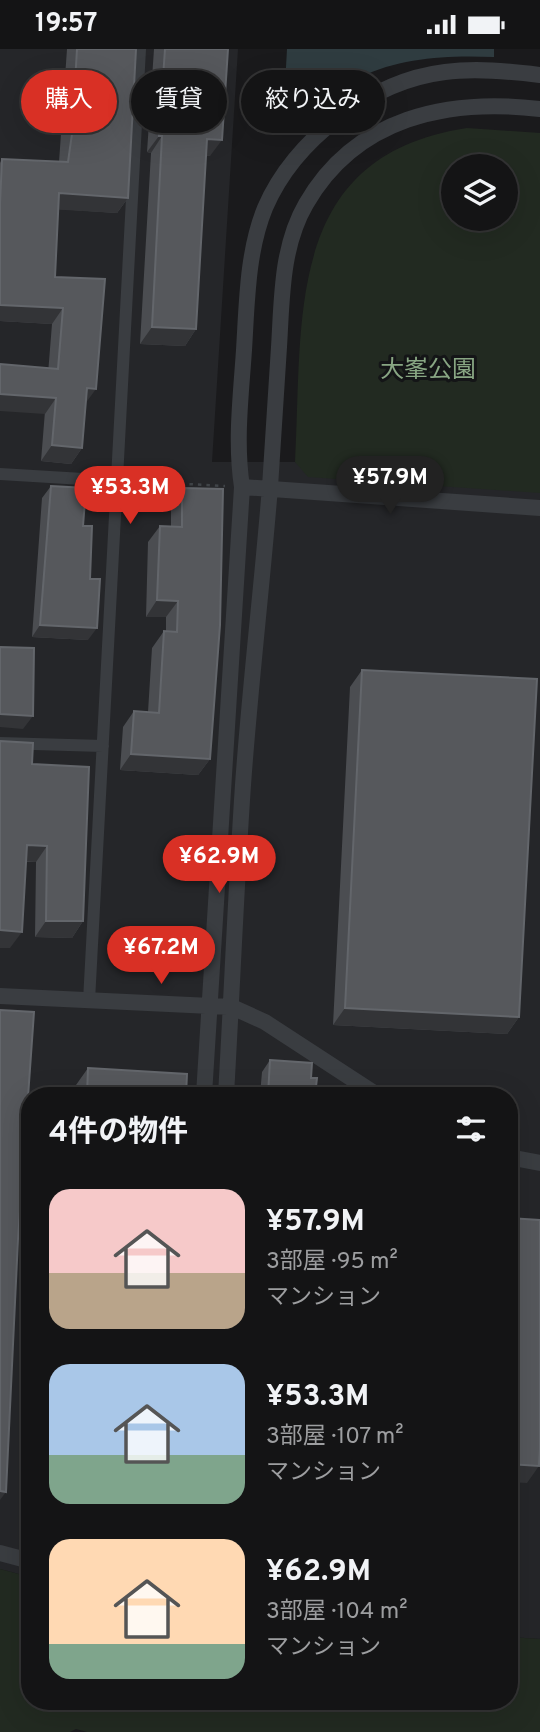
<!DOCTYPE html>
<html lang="ja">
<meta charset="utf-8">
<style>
body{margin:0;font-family:Overpass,"Noto Sans JP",sans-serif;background:#1d1d1e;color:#f1f3f6;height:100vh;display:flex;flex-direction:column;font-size:26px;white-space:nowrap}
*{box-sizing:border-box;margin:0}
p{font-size:23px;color:#9d9ea0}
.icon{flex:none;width:38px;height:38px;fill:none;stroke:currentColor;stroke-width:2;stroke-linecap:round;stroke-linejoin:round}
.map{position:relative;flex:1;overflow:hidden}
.panel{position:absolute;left:21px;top:1038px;width:497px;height:623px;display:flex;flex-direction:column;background:#141415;border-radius:28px;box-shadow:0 7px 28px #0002,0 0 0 2px #333334}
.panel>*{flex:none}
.banner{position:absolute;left:21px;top:21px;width:499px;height:63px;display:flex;gap:14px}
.fabs{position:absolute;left:441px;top:105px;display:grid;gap:14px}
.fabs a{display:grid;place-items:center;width:77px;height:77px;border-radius:50%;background:#141415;box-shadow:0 7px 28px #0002,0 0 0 2px #333334;font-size:35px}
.price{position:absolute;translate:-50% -60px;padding:0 16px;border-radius:24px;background:#d93025;color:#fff;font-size:23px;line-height:46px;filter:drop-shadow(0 2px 4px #0008)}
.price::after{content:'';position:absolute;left:50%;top:42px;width:21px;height:16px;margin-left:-10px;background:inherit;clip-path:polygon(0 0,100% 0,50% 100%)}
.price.selected{background:#222;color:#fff}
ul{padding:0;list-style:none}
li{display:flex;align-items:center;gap:21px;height:175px;padding:0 28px}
li span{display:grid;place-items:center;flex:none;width:196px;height:140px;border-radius:21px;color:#555}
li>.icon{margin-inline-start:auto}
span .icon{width:84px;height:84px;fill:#fffc;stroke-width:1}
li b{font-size:30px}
h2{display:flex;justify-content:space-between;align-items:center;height:84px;padding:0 28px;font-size:30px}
.chip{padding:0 24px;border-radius:32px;background:#141415;box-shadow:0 7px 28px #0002,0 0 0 2px #333334;font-size:24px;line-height:63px}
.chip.selected{background:#d93025;color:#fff}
.status{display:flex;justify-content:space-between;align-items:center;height:49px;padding:0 35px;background:#141415;direction:ltr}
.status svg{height:19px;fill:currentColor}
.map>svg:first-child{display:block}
.built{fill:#252629}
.green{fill:#222a21;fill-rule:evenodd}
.water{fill:#2f3c40}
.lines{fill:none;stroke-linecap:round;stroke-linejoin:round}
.path{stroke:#404448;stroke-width:2.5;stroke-dasharray:3.5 5;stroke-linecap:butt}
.minor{stroke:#3a3d41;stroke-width:12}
.tertiary{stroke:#3a3d41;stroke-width:16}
.wall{fill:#4b4d51}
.shaded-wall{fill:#333437}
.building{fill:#56585c;stroke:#63666b;stroke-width:2}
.labels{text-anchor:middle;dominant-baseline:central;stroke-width:6;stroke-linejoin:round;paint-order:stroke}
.park-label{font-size:24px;fill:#88a683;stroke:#141517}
</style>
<div class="status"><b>19:57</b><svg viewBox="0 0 49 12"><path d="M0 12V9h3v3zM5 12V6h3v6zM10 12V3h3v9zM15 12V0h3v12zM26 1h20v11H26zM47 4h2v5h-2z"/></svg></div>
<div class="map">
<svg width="540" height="1683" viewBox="0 0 540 1683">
<rect width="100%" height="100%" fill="#1a1a1c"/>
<path class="built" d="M0,0h238l-26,413h83l4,2 154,-245h53l34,-12v1432l-31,-2v-542h-479v482l-30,-8z"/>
<path class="green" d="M467,79l73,5v360l-232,-16 -13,-15c8,-144 -12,-306 172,-334zM453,117h53v53h-53z
M0,1520l30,8v124h479v-64l31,2v93h-453l-11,-3 -6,3h-70z"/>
<path class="water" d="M287,0h207v8c-43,-2 -94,0 -133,20 -19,9 -37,23 -55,35l-21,-27z"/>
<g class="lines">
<path class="path" d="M130,432l95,5"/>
<path class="minor" d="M0,425l116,7
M0,694l103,3
M89,952l51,-952"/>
<path class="tertiary" d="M242,438l298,21
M0,947l232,11 33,15 112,73
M204,1046l38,-608c-7,-46 -1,-91 2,-137 3,-47 3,-98 21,-142 29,-68 106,-127 180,-136 31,-4 63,-1 95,3
M226,1046c6,-103 10,-207 17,-310 7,-99 19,-198 27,-298 3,-47 6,-93 9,-140 3,-48 2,-100 27,-143 50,-87 142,-106 234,-95
M509,1108l31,6
M0,1504l30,8"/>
</g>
<path class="wall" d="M67,0h69l-8,149 -11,15 -59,-4 -3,68 31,127 -4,44 -11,16 -30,-3 11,-137 -52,-3v-158l2,-4 57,3z
M154,0h74l-18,107h-4l-10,173 -11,17 -45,-2 11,-191 -4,-1z
M51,437l32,40 7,53 -2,61 -56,-3 10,-139z
M182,439l28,271 -12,16 -78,-5 3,-43 11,-16 14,1 4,-64 12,-17 2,1v-15h-20l2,-75 12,-16h11v-21z
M362,621l157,347 -12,17 -174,-9 17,-338z
M32,715l51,157 -11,17 -37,-1 1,-75h-10l-16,86z
M270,1011l41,18 4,17h-55l2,-23z
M88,1019l98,27h-110v-10z"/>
<path class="shaded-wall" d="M159,87h3l-11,17 -4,-1z
M207,90l15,1 -12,16 -14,-1z
M59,144l69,5 -11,15 -69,-4z
M0,256l63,3 -11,16 -52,-3z
M152,278l44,2 -11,17 -45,-2z
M87,339l9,1 -11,15z
M0,345l56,4 -11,16 -45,-3z
M52,396l30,3 -11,16 -30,-3z
M157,551l21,1 -12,16h-20z
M40,576l57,3 -9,12 -56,-3z
M0,665l33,2 -10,13 -23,-2z
M131,705l79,5 -12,16 -78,-5z
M27,796l20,1 -11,16 -20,-1z
M46,872h37l-11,17 -37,-1z
M0,881l22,2 -12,16h-10z
M345,959l174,9 -12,17 -174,-9z
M509,1415l30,2 -12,17 -18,-1z
M0,1442l6,1 -6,8z"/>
<path class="building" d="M77,0h59l-8,149 -69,-5 -4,84 50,2 -9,110 -9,-1 -5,60 -30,-3 4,-47 -56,-4v-30l58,5 5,-61 -63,-3v-101l2,-45 66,3 4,-28z
M165,0h63l-6,91 -15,-1 -11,190 -44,-2 10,-191h-3z
M51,437l35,2 -3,38h9l-2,53h10l-3,49 -57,-3z
M182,439l41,1 -3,136 -10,134 -79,-5 3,-43 25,2 5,-82 13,1 1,-31 -21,-1 3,-74 22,1z
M0,598l34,1 -1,68 -33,-2z
M362,621l175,9 -18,338 -174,-9z
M0,692l33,2 -1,21 57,3 -6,154h-37l1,-75 -20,-1 -5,87 -22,-2z
M0,961l34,2 -16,227 -12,253 -6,-1z
M270,1011l42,3 -1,15h6l-2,17h-47z
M88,1019l99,6 -1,21h-99z
M509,1169l31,2v229l-1,17 -30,-2z"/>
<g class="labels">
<g class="park-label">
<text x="428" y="322">大峯公園</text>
</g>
</g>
</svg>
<div class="fabs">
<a><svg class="icon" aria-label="layers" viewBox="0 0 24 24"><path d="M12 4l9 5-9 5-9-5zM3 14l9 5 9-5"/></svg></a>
</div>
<b class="price selected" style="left:390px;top:467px">¥57.9M</b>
<b class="price" style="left:130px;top:477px">¥53.3M</b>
<b class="price" style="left:219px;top:846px">¥62.9M</b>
<b class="price" style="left:161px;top:937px">¥67.2M</b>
<div class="banner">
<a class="chip selected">購入</a>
<a class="chip">賃貸</a>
<a class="chip">絞り込み</a>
</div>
<section class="panel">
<h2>4件の物件<svg class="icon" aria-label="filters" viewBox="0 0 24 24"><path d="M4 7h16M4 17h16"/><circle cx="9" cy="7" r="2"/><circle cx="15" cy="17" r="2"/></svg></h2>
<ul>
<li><span style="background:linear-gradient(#f6c9c9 60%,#b9a48a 0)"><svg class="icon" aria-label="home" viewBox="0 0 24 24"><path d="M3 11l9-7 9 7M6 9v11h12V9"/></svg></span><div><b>¥57.9M</b><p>3部屋 · 95 m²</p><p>マンション</p></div></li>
<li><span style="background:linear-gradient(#a9c7e8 65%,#7fa58c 0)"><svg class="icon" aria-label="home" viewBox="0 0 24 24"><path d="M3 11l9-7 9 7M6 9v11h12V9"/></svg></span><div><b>¥53.3M</b><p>3部屋 · 107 m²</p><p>マンション</p></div></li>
<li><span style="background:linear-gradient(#ffd9b3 75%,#7fa58c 0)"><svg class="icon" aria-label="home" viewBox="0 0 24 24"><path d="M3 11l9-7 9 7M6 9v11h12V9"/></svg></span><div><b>¥62.9M</b><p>3部屋 · 104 m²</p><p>マンション</p></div></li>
</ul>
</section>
</div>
